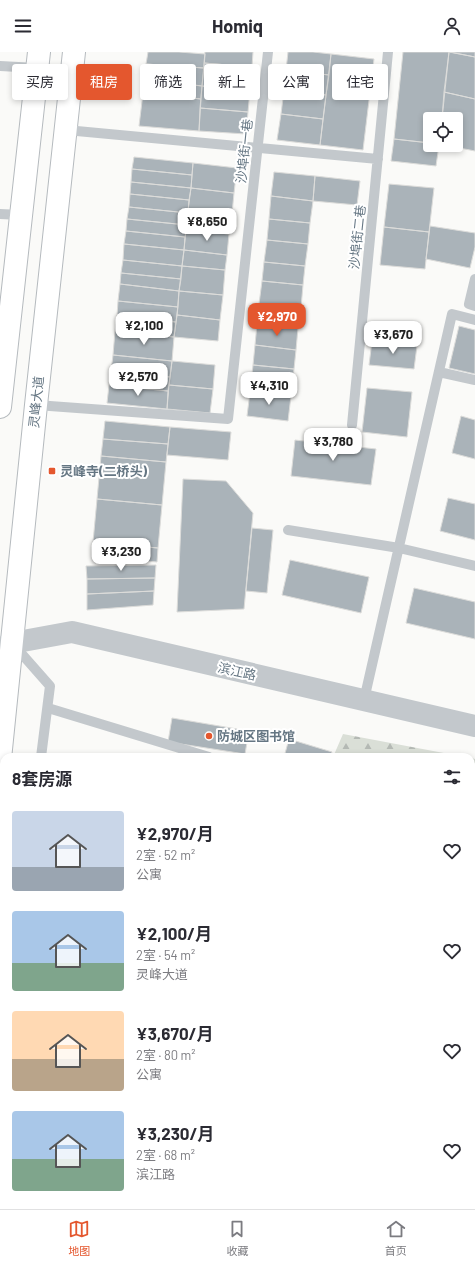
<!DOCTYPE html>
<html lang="zh">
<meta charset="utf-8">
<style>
body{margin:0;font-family:Barlow,"Noto Sans SC",sans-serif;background:#f2f2f3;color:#2b2b33;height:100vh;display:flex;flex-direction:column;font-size:15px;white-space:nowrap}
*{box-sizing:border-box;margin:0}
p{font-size:13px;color:#7c7c81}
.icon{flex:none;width:22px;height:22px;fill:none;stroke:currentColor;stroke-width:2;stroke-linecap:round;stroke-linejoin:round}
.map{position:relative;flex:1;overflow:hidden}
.panel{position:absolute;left:0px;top:701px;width:475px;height:456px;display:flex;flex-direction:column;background:#fff;border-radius:12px 12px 0 0;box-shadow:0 2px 6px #0003}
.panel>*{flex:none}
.banner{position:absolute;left:12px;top:12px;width:451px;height:36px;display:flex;gap:8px}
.buttons{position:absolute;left:423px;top:60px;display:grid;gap:8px}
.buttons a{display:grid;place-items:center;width:40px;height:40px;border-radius:4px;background:#fff;box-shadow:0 2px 6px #0003;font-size:20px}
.price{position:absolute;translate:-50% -34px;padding:0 9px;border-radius:8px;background:#fff;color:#222;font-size:13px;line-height:26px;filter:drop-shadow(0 1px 2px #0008)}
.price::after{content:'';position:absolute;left:50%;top:24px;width:12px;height:9px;margin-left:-6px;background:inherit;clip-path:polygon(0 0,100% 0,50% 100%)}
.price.selected{background:#e4572e;color:#fff}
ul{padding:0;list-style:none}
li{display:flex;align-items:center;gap:12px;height:100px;padding:0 12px}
li span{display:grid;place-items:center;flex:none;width:112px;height:80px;border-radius:4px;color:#555}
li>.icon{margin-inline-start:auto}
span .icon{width:48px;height:48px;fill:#fffc;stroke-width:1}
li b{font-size:17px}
h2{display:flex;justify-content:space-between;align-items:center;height:48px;padding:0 12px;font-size:17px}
.pill{padding:0 14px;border-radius:4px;background:#fff;box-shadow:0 2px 6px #0003;font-size:14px;line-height:36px}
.pill.selected{background:#e4572e;color:#fff}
header{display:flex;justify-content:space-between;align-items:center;height:52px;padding:0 12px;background:#fff;font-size:18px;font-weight:700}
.menu{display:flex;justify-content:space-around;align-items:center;height:56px;border-top:1px solid #e1e1e2;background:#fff;font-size:11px;color:#7c7c81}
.menu a{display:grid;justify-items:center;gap:2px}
.menu .selected{color:#e4572e}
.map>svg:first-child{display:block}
.forest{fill:url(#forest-firs)}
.park{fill:url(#park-tufts)}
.water{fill:url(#water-ripples)}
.building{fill:#aab3b9;stroke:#dcdcda}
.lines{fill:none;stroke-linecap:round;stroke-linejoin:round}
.primary-casing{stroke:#b5babe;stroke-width:24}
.service{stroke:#c3c8cc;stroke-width:10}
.tertiary{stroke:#c3c8cc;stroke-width:22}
.primary{stroke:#fff;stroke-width:22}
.poi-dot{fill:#e4572e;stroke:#fff;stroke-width:1.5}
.labels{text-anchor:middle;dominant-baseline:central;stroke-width:4;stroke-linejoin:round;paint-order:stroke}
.street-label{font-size:13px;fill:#657683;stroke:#fff}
.poi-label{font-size:13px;font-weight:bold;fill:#657683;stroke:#fff;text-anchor:start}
</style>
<header><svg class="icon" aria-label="menu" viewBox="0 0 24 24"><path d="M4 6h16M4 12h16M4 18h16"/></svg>Homiq<svg class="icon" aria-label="person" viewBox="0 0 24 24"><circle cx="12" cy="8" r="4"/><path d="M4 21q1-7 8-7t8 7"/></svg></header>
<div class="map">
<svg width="475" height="1157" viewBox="0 0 475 1157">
<defs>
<pattern id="forest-firs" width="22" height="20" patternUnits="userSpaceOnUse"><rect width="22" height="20" fill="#dadfd7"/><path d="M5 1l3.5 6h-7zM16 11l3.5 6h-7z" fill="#b4b9b4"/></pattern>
<pattern id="park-tufts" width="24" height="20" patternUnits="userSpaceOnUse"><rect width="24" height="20" fill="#dadfd7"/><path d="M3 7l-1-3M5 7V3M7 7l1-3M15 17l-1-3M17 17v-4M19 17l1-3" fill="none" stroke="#b4b9b4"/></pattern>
<pattern id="water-ripples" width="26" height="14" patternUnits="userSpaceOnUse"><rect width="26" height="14" fill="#bbc7cb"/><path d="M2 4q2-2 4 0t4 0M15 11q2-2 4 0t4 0" fill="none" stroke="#9ca6aa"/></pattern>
</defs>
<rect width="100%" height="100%" fill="#fafaf8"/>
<path class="forest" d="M343,682l122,23h-132z
M471,706l4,1v26l-4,17z"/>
<path class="park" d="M475,756v52l-4,-2v-39z"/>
<path class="water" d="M475,849v308h-475v-200h4v196h467v-303z"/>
<path class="building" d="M148,0h31l26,2 -1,14 -58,-4z
M205,0h48l-1,15 -48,-4z
M288,0h25l18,2 -2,21 -43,-5z
M403,0h46l-7,67h-12v24l-36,-4z
M449,0l26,5v42l-31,-7z
M450,0h25v5z
M331,2l43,5 -11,91 -43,-5z
M204,11l48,4 -2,23 -48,-4z
M146,12l58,4 -2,18 -58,-7z
M286,18l43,5 -3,20 -42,-5z
M144,27l58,7 -1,13 -58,-6z
M202,34l48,4 -2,22 -48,-4z
M284,38l42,5 -3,24 -42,-5z
M444,40l31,7v52l-31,-6h12v-26h-14z
M143,41l58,6 -2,32 -60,-5z
M200,56l48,4 -2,22 -47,-3z
M281,62l42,5 -3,26 -43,-5z
M394,87l36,4v2h9l-3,21 -45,-5z
M134,105l59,6 -1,12 -60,-6z
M193,111l44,5 -3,25 -43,-5z
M132,117l60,6 -1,13 -60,-6z
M274,120l41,4 -2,25 -42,-5z
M315,124l45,5 -3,24 -44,-4z
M131,130l60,6 -2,12 -59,-6z
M389,132l45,4 -5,44 -45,-5z
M191,136l43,5 -2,21 -44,-4z
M130,142l59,6 -1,13 -59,-6z
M271,144l42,5 -3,22 -41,-4z
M129,155l59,6 -1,12 -60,-6z
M188,158l44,4 -3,20 -43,-4z
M127,167l60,6 -2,12 -59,-6z
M269,167l41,4 -2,21 -41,-4z
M430,174l45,7v14l-5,21 -44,-9z
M384,175l45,5 -4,37 -45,-4z
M186,178l43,4 -2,21 -43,-5z
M126,179l59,6 -1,13 -60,-6z
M267,188l41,4 -3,22 -41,-4z
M124,192l60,6 -2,16 -59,-6z
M184,198l43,5 -2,15 -43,-4z
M123,208l59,6 -1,13 -60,-6z
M264,210l41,4 -2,19 -41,-4z
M182,214l43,4 -2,25 -44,-4z
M121,221l60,6 -2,12 -59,-7z
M262,229l41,4 -2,23 -42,-4z
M120,232l59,7 -1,16 -60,-6z
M179,239l44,4 -3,25 -43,-5z
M118,249l60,6 -2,15 -59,-6z
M177,263l43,5 -2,21 -44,-4z
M117,264l59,6 -2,15 -59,-6z
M374,270l45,5 -2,19 -45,-5z
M257,272l41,4 -2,22 -41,-5z
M459,274l16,4v44l-26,-6z
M115,279l59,6 -2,24 -59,-6z
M372,289l45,5 -3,23 -45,-4z
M255,293l41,5 -2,19 -41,-4z
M113,303l59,6 -2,16 -59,-6z
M172,309l43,4 -2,24 -44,-4z
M253,313l41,4 -3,27 -41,-4z
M111,319l59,6 -2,14 -59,-6z
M109,333l59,6 -1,18 -60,-6z
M169,333l44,4 -3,24 -43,-4z
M367,336l45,4 -5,45 -45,-5z
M250,340l41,4 -3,25 -41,-5z
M461,364l14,4v39l-23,-6z
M105,369l65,6 -2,17 -65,-5z
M170,375l61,5 -3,28 -61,-5z
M103,387l65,5 -2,18 -65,-6z
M295,388l81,9 -5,36 -80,-9z
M101,404l65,6 -4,43 -65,-6z
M183,427l43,2 27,32 -9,96 -67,3z
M448,446l27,6v36l-35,-9z
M97,447l65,6 -4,43 -65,-6z
M252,476l21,2 -6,63 -21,-2z
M93,490l65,6 -1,14 -65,-6z
M290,508l79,17 -8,36 -79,-18z
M156,513l-1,13 -68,1 -1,-13z
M155,526l-1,13 -67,3v-15z
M414,536l61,14v37l-69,-16z
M154,539l-1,14 -66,5v-16z
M172,666l77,13 -4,23 -77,-12z
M289,687l43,13 -2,5h-46z"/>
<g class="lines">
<defs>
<path id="primary" d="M0,355l39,-355
M0,707l36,-354 38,-353"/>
</defs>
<use href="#primary" class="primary-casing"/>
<path class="service" d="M0,14l37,2
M66,78l312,29
M0,162l21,1
M475,227l-6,25 6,2
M439,320l36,8
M36,353l192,14 40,-367
M352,373l36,-373
M288,478l111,18 76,18
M13,592l37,42 -9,71
M364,648l88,-386 23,6
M48,656l161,49
M0,757l4,1"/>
<path class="tertiary" d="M0,597l12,-6 60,-11 403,94"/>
<use href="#primary" class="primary"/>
</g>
<g class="poi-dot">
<rect x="48" y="415" width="8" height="8" rx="2"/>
<circle cx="209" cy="684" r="4"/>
</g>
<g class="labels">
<g class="street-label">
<text transform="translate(244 99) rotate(-84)">沙埠街一巷</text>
<text transform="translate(357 185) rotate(-84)">沙埠街二巷</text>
<text transform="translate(36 350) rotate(-84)">灵峰大道</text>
<text transform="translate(237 619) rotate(13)">滨江路</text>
</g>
<g class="poi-label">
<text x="60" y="419">灵峰寺(二桥头)</text>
<text x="217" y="684">防城区图书馆</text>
</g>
</g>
</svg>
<div class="buttons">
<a><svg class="icon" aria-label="locate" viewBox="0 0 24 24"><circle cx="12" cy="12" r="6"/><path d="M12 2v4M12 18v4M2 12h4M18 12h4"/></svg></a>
</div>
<b class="price" style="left:207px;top:190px">¥8,650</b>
<b class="price selected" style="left:277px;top:285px">¥2,970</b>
<b class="price" style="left:144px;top:294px">¥2,100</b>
<b class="price" style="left:393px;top:303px">¥3,670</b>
<b class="price" style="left:138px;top:345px">¥2,570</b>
<b class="price" style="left:269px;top:354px">¥4,310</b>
<b class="price" style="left:333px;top:410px">¥3,780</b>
<b class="price" style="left:121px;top:520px">¥3,230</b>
<div class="banner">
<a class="pill">买房</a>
<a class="pill selected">租房</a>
<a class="pill">筛选</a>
<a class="pill">新上</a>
<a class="pill">公寓</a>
<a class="pill">住宅</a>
</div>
<section class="panel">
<h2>8套房源<svg class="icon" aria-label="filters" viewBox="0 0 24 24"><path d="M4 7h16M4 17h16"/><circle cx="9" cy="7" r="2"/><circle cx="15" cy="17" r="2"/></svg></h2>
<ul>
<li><span style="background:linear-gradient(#c9d6e8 70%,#9aa5b1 0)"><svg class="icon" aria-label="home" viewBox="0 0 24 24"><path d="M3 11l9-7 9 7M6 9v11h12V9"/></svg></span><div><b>¥2,970/月</b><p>2室 · 52 m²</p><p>公寓</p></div><svg class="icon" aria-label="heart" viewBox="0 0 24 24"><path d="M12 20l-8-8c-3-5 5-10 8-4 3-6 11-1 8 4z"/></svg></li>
<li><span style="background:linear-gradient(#a9c7e8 65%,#7fa58c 0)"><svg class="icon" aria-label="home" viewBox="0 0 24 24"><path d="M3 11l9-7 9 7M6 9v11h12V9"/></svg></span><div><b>¥2,100/月</b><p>2室 · 54 m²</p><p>灵峰大道</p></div><svg class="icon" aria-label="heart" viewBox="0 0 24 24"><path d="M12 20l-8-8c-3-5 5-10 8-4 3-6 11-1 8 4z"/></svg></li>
<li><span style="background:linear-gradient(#ffd9b3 60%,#b9a48a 0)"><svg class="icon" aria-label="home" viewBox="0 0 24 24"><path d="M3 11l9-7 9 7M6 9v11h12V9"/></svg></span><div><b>¥3,670/月</b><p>2室 · 80 m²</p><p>公寓</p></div><svg class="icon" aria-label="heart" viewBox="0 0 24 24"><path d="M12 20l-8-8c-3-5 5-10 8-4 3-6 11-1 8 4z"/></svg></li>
<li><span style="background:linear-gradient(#a9c7e8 60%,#7fa58c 0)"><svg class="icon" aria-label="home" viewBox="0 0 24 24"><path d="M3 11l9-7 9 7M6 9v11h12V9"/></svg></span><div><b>¥3,230/月</b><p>2室 · 68 m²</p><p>滨江路</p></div><svg class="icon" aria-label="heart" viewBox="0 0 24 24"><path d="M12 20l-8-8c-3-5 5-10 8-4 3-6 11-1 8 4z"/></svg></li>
</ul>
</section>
</div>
<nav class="menu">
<a class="selected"><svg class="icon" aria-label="map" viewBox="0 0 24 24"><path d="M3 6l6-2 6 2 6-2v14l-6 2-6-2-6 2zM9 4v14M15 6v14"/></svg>地图</a>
<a><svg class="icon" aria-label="saved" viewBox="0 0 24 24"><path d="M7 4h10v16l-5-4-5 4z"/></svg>收藏</a>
<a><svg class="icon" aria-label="home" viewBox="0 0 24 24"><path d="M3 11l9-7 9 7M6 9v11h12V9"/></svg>首页</a>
</nav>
